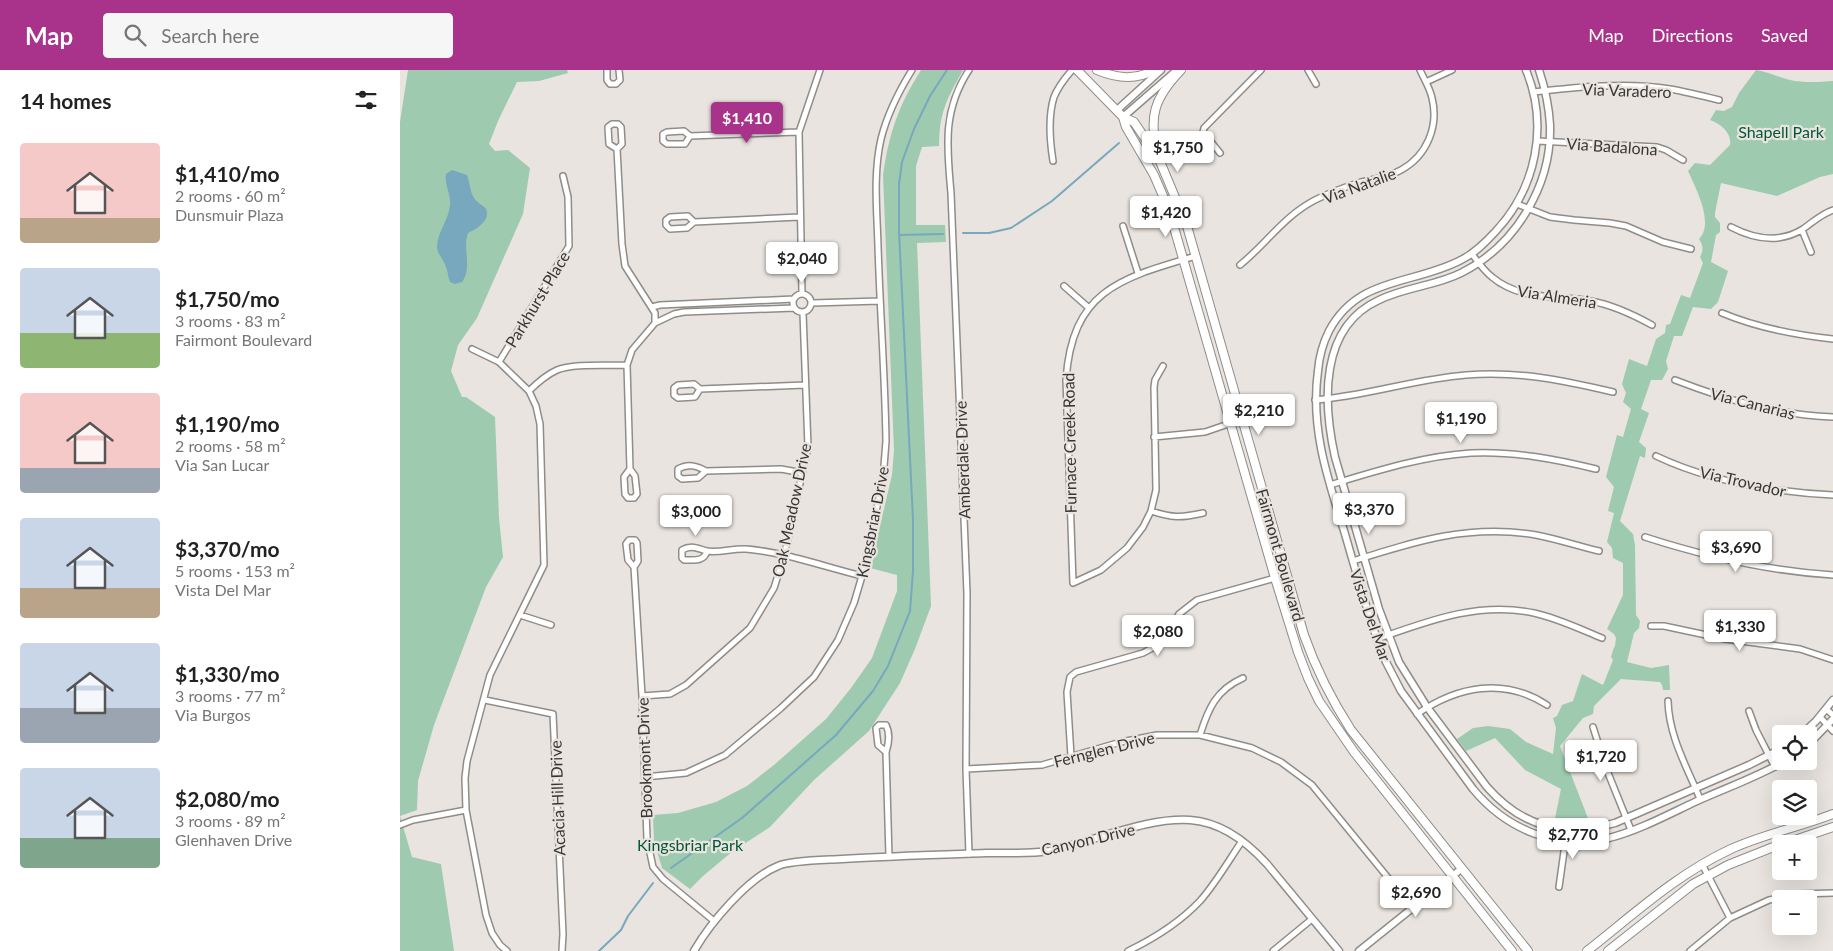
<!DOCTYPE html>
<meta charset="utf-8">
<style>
body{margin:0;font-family:Lato,sans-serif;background:#f6f6f6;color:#222;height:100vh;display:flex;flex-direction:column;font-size:19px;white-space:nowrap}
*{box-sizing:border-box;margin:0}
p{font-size:16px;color:#767676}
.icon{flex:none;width:28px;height:28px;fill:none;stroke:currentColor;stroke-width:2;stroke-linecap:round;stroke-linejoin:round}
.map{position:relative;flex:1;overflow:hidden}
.sheet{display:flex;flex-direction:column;background:#fff;width:400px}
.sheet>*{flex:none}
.tools{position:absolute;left:1372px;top:655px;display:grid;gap:10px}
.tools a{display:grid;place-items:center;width:45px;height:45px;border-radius:5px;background:#fff;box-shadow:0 5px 20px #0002;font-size:25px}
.price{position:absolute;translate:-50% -42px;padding:0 11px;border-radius:5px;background:#fff;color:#222;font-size:16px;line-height:32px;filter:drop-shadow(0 1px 2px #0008)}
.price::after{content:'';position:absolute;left:50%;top:30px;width:15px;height:11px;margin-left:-8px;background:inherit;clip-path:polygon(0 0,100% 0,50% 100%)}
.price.current{background:#a9338b;color:#fff}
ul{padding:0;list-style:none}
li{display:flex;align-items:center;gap:15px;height:125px;padding:0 20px}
li span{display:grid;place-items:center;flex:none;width:140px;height:100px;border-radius:5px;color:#555}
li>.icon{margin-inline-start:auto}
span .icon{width:60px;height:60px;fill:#fffc;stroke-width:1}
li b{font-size:21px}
h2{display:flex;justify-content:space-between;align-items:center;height:60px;padding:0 20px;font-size:21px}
header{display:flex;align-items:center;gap:30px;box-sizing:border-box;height:70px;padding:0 25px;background:#a9338b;color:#fff}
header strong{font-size:24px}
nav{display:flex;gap:28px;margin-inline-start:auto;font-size:18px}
.search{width:350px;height:45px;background:#f6f6f6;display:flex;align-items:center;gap:12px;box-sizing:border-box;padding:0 18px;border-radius:5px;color:#767676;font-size:19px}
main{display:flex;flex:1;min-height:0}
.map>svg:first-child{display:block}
.green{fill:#9ecab0}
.water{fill:#77a8bd}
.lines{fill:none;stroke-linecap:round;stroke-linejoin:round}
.stream{stroke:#77a8bd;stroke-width:2}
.minor-casing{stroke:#908c88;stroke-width:8}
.tertiary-casing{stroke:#908c88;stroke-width:9}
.secondary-casing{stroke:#908c88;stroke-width:10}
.minor{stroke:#fff;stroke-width:5}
.tertiary{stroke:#fff;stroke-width:6}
.secondary{stroke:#fff;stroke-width:8}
.labels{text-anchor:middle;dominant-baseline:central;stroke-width:4.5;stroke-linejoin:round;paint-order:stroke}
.street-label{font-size:16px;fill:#383635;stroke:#e9e4df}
.park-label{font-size:16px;fill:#045736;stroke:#e9e4df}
</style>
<header>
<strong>Map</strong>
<div class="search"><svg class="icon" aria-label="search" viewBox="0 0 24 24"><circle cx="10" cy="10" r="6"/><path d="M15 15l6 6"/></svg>Search here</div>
<nav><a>Map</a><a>Directions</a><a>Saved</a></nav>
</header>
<main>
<section class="sheet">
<h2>14 homes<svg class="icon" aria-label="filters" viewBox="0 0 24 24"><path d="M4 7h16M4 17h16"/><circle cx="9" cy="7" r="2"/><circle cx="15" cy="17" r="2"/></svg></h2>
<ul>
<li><span style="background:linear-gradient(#f6c9c9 75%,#b9a48a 0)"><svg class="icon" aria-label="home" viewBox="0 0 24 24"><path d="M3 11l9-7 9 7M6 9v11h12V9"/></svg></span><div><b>$1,410/mo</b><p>2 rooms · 60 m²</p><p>Dunsmuir Plaza</p></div></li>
<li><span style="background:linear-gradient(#c9d6e8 65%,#8fb573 0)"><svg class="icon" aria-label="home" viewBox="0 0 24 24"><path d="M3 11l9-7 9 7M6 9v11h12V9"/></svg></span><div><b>$1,750/mo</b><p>3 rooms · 83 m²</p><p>Fairmont Boulevard</p></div></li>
<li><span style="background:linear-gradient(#f6c9c9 75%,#9aa5b1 0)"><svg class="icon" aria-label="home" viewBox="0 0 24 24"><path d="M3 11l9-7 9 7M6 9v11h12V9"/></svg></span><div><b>$1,190/mo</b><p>2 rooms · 58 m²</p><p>Via San Lucar</p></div></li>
<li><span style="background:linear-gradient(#c9d6e8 70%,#b9a48a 0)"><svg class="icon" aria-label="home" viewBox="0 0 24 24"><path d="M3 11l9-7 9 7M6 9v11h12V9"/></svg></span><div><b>$3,370/mo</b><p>5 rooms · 153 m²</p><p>Vista Del Mar</p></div></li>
<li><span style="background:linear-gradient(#c9d6e8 65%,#9aa5b1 0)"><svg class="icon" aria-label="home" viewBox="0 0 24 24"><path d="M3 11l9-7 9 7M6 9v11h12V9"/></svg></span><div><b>$1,330/mo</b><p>3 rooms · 77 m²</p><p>Via Burgos</p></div></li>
<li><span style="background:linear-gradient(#c9d6e8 70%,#7fa58c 0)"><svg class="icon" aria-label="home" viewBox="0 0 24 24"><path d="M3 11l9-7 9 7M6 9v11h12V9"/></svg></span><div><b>$2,080/mo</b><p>3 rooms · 89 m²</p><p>Glenhaven Drive</p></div></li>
</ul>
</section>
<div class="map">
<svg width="1433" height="881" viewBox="0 0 1433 881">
<rect width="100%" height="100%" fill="#e9e4df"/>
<path class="green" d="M8,0h159l1,3 -29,8 -22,1 -19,39 -9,23 6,7 13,-1 22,18 -7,46 -46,104 -19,27 -7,26 11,26h4l29,20 4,101 4,39 -17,30 -52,138 -16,56 -1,29 -17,6 12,41 29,7 13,87h-54v-829z
M521,0h42c-16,29 -24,42 -24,76l-17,1 -6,19v59h29l1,17 -29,1 14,363 -16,43 -15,34 -31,48 -55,49 -44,47 -37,24 -30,25 -13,13 -28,-21 -8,-27 -1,-26 25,-2 38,-11 31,-16 27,-21 52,-46 25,-31 21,-30 25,-67v-16l-27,-7 22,-93 2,-25 -11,-275c6,-41 15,-69 38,-105z
M1356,0c12,2 22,7 34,10 13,3 29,2 43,1v93l-13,3 -43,19 -56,-13 -6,30v4l5,6v9l-4,3 -5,27 17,9 -10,31 -7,7 -18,-2 -11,29h-8l-8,25 2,8 -6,11h-11l-10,29 8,4 -10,29 7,6 -1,10 -5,-2 -20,65 13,13 2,11 1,70 4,6 -1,7 -5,5 -7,29 24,6 18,-3 1,25h-7l-1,-5 -2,-3 -39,-3 -27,27 -1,8 -10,4 -23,28 31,80 -37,-3 7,-34 -36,-19 -30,-32 -29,13 -9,-12 16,-11 15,-2 22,3 16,13 27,12 3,-26 -3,-10 4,-2 5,-11 11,-4 9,-27 21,11 10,-25 -2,-3 2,-7 2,-4 1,-8 -2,-4 -7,-5 16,-34v-32l-10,-5 -1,-10 -5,-6 7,-29 -6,-2 6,-24 -8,-10 11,-42 6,2 8,-28 -8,-7 3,-9 -4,-9 7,-25 18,7 9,-27 9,-6 1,-8 4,-1 11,-29 9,3 13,-35 -3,-6c4,-7 3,-12 -1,-18 16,-16 -4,-52 -11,-68l7,-8 15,2 20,-20c2,-12 -9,-21 -20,-25l6,-10 8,1 8,-4 7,-14z"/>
<path class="water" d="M52,100l15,5c3,8 3,17 7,23 3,5 9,7 12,11 5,12 -10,20 -18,24 -6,16 5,34 -6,49l-7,2 -5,-2c-2,-5 -2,-10 -4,-15 -2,-8 -9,-12 -9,-21 1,-15 12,-27 13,-41 1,-11 -6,-21 -4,-31z"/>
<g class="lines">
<path class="stream" d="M563,163h26l22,-5 41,-27 67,-58
M499,165l44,-1
M271,798l71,-50 94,-83 37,-44 15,-25 22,-55 3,-40v-51l-14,-289v-47l3,-22 12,-33 16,-33 17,-26
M199,881l22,-21 7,-14 25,-33"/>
<defs>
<path id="minor" d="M207,0v10l3,4h6l4,-4 -1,-10
M908,0l8,14
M1026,12l26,-12
M1134,22c43,-5 93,-10 136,-3 17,3 33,7 49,11
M290,66l-5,8h-18l-4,-3v-7l4,-2 17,-1 6,5 109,-4
M1137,71l120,6 9,3 17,10
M217,79l-8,-5 -1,-17 4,-3h6l3,3 1,17 -5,5 5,95 3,22 30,47v10l-23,27 -5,15 3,104 -6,8 1,17 3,4h6l3,-4 -2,-18 -5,-7
M820,83l-17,-21 1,-4 57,-58
M653,91c-3,-19 -5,-45 1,-64 4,-10 11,-19 18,-27
M1117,134l33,13 24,3 36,3 16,3 37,16 28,7
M294,152l-7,6 -17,1 -4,-4v-5l4,-3 18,-1 6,6 105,-5
M723,156l15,47
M1331,157c23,12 48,17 72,2 10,-7 18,-15 30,-19
M1402,160l9,22
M1072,184c6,8 12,17 20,23 28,24 66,18 99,24 22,4 41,13 61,24
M840,195c26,-21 44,-49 75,-65 14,-7 30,-13 46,-18 14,-3 28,-5 40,-12 26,-14 38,-44 31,-72 -2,-10 -8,-19 -12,-28
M664,216l25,22
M393 233a9 9 0 1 1 18 0a9 9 0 1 1-18 0Z
M402,224l-3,-162 21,-62
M412,233l68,-2
M252,237l8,-2 134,-6
M1322,243c36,15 73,22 111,26
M255,253l19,-9 10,-2 110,-4
M72,279l27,13 30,29 7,15 4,18 4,141 -54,110 -23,86 -2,17 1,32 20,105 6,18 8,12 7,6
M99,292l70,-116 -1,-49 -5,-21
M763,296l-8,14 -1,7 2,103 -5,21 -8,16 -16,21 -26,22 -28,13 -7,-203c6,-90 55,-102 130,-124
M1275,310c52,20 103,35 158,37
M300,319l-5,8 -17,1 -4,-3v-7l4,-3 16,-1 6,5 105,-4
M129,321c8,-8 17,-16 28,-21 16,-7 51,-4 70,-5
M915,330c51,-4 100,-21 151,-25 53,-4 96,5 147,17
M754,367l51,-5 38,-13
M1256,386c55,26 117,36 177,39
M306,401l-8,7 -16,1 -4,-3v-7c10,-6 19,-3 28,2l75,-2 22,4
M930,415c46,-14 93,-29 141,-32 42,-2 84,6 125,16
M751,441c21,7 30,7 52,2
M1245,467c62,20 123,34 188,38
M307,481c-3,11 -13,9 -23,9l-2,-2v-8c10,-6 16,-1 25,1 13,2 26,-3 39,-2 38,3 79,18 116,27
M953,491c63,-20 116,-37 183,-26 21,4 42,11 63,16
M234,497l-6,-7 -2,-16 3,-4h6l2,3 1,18 -4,6 8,129 5,143 6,28 10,12 51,42
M120,545l31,10
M1251,556h13l61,13 75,10 33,11
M977,569c51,-18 102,-38 157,-26 23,5 46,16 68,25
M242,626l28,-2 16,-9 64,-57 24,-40 10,-32 24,-109 -5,-134
M85,630l68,14 10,220 -1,17
M1268,631c1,36 19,66 32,98
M1426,639l7,6
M1349,641l7,19 19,37
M1017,644c41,-28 87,-37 130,-9
M1420,647l13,14
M1193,657l13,41 25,62
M800,665c8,-26 16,-45 43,-57
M486,682l-8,-7 -2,-17 3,-3h7c4,8 3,18 0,27l3,105
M671,686l-4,-64 3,-15 6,-5 67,-19 15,-8 8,-7 13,-24 18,-14 89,-25
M566,699l76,-4 79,-23 36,-7h43l52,13 29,14 31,23 100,122
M245,707l41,-4 39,-18 56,-47 33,-31 24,-37 16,-37 8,-27 21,-97 3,-38c-1,-65 -6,-130 -8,-195 -1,-35 -5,-72 3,-107 6,-24 18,-48 31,-69
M0,755l13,-5 53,-10
M569,784l-3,-85 1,-176 -16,-400c-4,-45 -9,-82 18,-123
M1302,794l28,54
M1159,817l8,-57
M728,881c25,-12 53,-30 72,-50 16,-18 29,-41 42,-60
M873,881l39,-32
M1290,881l40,-33 39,-18 30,-6 34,-1"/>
<path id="tertiary" d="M1126,0c23,56 10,118 -30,161 -11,12 -21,22 -35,29 -47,25 -103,16 -132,71 -6,12 -10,27 -11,40 -8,57 10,109 27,163 10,35 20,70 32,105l9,23 15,29 72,98c33,40 84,62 136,49 31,-8 60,-24 88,-37 29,-13 60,-24 88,-40
M1139,0c6,18 10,36 11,55 2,61 -35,121 -89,148 -26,13 -56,14 -82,27 -60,27 -56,103 -44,157l44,152 20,53 28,45 60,80c36,41 77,50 128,36l134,-58 32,-16
M717,40l44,-40
M723,47l54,-47
M1402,664l14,-13 17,-21
M1409,674l24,-25
M294,881c16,-28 54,-73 84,-85 13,-6 49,-6 64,-7 48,-3 96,-4 144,-6 21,0 43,1 64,-2 10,-2 20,-6 29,-8 36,-10 74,-25 111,-23 31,2 57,22 77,44l72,87
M959,881l102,-82"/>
<path id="secondary" d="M677,0l46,47 3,10 28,48 15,35 106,368 23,74 10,26 11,23 35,51 158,199
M697,0c19,8 38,11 57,0
M723,47l11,5 25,37 28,67 117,409c12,34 27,64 47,95l177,221
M758,85c-10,-38 -4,-57 23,-85
M1383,774l50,-17
M1187,881c47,-37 90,-77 144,-102 33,-15 69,-22 102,-35
M1208,881l85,-67 35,-19 53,-21"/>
</defs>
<use href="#minor" class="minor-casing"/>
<use href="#tertiary" class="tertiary-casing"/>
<use href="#secondary" class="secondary-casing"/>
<use href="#minor" class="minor"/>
<use href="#tertiary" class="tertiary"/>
<use href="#secondary" class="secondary"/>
</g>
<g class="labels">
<g class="street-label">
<text transform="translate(1227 20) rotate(2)">Via Varadero</text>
<text transform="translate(1212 76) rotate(4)">Via Badalona</text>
<text transform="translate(959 115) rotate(-20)">Via Natalie</text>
<text transform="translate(1157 226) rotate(9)">Via Almeria</text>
<text transform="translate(137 229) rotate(-59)">Parkhurst Place</text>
<text transform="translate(1353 333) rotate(14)">Via Canarias</text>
<text transform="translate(669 373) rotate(-91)">Furnace Creek Road</text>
<text transform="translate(562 390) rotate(-92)">Amberdale Drive</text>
<text transform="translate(1343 411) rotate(13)">Via Trovador</text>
<text transform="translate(391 440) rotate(-78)">Oak Meadow Drive</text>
<text transform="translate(472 452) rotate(-79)">Kingsbriar Drive</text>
<text transform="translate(881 485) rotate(74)">Fairmont Boulevard</text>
<text transform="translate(971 545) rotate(71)">Vista Del Mar</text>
<text transform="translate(704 679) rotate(-14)">Fernglen Drive</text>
<text transform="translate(244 688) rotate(-92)">Brookmont Drive</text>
<text transform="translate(157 728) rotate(-92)">Acacia Hill Drive</text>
<text transform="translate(688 769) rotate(-13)">Canyon Drive</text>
</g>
<g class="park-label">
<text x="1381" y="61">Shapell Park</text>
<text x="290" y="774">Kingsbriar Park</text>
</g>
</g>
</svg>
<div class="tools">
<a><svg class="icon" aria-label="locate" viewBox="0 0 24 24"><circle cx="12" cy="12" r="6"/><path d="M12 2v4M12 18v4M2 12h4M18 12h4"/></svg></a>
<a><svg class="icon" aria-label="layers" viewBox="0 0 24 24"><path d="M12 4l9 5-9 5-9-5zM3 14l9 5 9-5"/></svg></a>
<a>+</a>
<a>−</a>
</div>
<b class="price current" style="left:347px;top:74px">$1,410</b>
<b class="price" style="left:778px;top:103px">$1,750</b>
<b class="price" style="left:766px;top:168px">$1,420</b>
<b class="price" style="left:402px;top:214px">$2,040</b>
<b class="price" style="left:859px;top:366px">$2,210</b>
<b class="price" style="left:1061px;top:374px">$1,190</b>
<b class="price" style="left:969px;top:465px">$3,370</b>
<b class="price" style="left:296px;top:467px">$3,000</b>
<b class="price" style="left:1336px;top:503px">$3,690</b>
<b class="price" style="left:1340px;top:582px">$1,330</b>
<b class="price" style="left:758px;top:587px">$2,080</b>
<b class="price" style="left:1201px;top:712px">$1,720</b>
<b class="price" style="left:1173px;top:790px">$2,770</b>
<b class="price" style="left:1016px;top:848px">$2,690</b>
</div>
</main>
